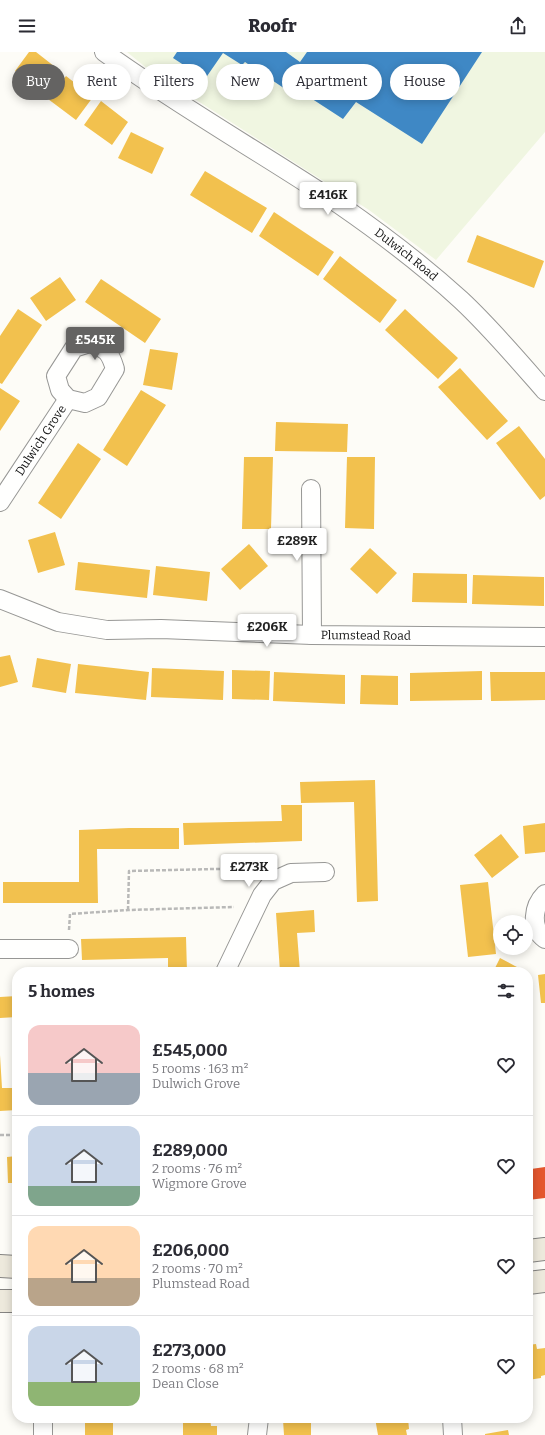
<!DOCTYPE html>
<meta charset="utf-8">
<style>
body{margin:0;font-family:Bitter,serif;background:#f7f7f7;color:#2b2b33;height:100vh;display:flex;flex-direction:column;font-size:15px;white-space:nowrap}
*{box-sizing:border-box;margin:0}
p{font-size:13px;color:#7c7c81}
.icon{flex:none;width:22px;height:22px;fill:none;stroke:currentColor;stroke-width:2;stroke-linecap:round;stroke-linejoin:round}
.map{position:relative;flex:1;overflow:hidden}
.panel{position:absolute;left:12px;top:915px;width:521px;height:456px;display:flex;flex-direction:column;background:#fff;border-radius:16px;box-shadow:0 2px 10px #0003}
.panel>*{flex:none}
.top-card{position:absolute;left:12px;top:12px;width:521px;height:36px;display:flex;gap:8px}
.tools{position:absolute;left:493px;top:863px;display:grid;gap:8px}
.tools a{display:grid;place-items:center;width:40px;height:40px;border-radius:50%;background:#fff;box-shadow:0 2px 10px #0003;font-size:20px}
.price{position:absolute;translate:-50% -34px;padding:0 9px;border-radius:4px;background:#fff;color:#222;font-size:13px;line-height:26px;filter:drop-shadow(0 1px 2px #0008)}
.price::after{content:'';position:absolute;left:50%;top:24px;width:12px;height:9px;margin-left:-6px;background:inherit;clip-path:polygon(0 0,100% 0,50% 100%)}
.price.on{background:#646362;color:#fff}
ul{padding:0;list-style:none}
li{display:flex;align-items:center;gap:12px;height:100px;padding:0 16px}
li+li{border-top:1px solid #e1e1e2}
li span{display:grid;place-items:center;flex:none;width:112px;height:80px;border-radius:12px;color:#555}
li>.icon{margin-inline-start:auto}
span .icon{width:48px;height:48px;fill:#fffc;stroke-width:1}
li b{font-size:17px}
h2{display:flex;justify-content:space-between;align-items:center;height:48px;padding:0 16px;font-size:17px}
.chip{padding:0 14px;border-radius:18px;background:#fff;box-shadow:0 2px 10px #0003;font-size:14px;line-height:36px}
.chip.on{background:#646362;color:#fff}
header{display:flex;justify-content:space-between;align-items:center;height:52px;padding:0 16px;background:#fff;font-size:18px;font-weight:800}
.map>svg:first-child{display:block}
.pitch{fill:#f0f6e1}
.homes{fill:#f2c14e}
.shops{fill:#e4572e}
.schools{fill:#3f88c5}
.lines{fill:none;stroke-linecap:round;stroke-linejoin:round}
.minor-casing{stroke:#979795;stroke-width:20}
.primary-casing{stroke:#858482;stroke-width:24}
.path{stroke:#b9b9b8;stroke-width:2.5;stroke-dasharray:4 2;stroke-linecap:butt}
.minor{stroke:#fffffe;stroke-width:18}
.primary{stroke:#ede9dc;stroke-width:22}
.labels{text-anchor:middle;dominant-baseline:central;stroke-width:4;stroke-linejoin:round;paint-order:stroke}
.street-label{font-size:12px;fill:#111;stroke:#fff}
</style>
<header><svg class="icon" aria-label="menu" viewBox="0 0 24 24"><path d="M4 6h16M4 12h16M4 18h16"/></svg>Roofr<svg class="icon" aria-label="share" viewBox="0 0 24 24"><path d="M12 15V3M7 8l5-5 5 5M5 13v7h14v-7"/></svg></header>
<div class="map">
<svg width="545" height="1383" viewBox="0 0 545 1383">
<rect width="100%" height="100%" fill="#fdfcf7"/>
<path class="pitch" d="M127,0h418v80l-109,128 -67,-50 -220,-140z"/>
<path class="homes" d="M29,0h7l23,18 -17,22 -27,-21z
M66,24l27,21 -17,23 -28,-21z
M101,49l27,21 -16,23 -28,-20z
M131,80l33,16 -12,26 -34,-16z
M205,119l62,37 -15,25 -62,-38z
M274,160l60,40 -16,24 -59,-40z
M477,183l67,26 -10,27 -67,-26z
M340,204l57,44 -17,23 -57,-44z
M60,225l16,23 -30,21 -16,-23z
M101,227l60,40 -16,24 -60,-41z
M18,257l24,16 -40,59 -2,-1v-47z
M405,257l53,49 -20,21 -53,-49z
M150,297l28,4 -6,37 -29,-5z
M460,316l48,53 -21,19 -49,-53z
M0,336l20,13 -20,30z
M141,338l25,15 -39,61 -24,-16z
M276,370l72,2 -1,28 -72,-1z
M519,374l26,33v37l-5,4 -44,-57z
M78,391l23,16 -40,60 -23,-16z
M244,405h29l-2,72h-29z
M347,405h28l-1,72 -29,-1z
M55,480l10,33 -27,8 -10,-33z
M249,492l19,22 -28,24 -19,-21z
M370,496l27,25 -20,21 -27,-25z
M78,510l72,8 -3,28 -72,-8z
M156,514l54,6 -3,29 -54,-6z
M413,521l54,1v29l-55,-1z
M473,523l71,2v29l-72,-2z
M10,603l8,27 -18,5v-30z
M37,606l34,6 -5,29 -34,-6z
M78,612l71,8 -3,28 -71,-7z
M152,616l72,3 -1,29 -72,-3z
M232,618l38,1 -1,29 -37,-1z
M482,619v29l-72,1v-28z
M274,620l71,3v29l-72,-3z
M490,620h55v28l-54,1z
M361,623l37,1v29l-38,-1z
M375,728l3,121 -21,1 -3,-100 -53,1 -1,-21z
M281,753h21v36l-118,4 -1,-22 99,-2z
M545,771v29l-20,2 -2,-28z
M129,776h50v21h-82l1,54h-95v-21h76v-52z
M501,782l18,23 -27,21 -18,-23z
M488,830l8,72 -28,3 -8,-72z
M314,858l1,22 -18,1 3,39h-20l-4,-59z
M186,885l1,35h-19v-14l-86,2 -1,-21z
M500,906l15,8 12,6h-34z
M545,922v29h-4l-3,-28z
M17,944v21l-17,1v-21z
M0,1003l2,33h15v22l-17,1z
M17,1104v27h-9l-1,-26z
M536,1292l1,5 8,-1v27l-4,1v2l-13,2v-35z
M85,1366h28v17h-28z
M183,1366h27l1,8h6v9h-34z
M375,1366h33l1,11 -3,1 1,5h-29z
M311,1367v16h-27l-1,-15z
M508,1378l1,5h-24v-1z"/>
<path class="shops" d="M528,1113h2l1,4 14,-2v31l-17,2z"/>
<path class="schools" d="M177,0h109l14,10 7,-10h175l-60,92 -66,-42 -13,17 -40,-26 -3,6 -55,-37 -3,3 -19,-12 -18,26 -32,-21z"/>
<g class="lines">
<defs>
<g id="minor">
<path id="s1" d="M104,0c76,55 158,101 236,153 39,27 86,63 121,95 30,28 57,60 84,91"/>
<path d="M90,291c17,6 20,9 25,26l-17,28 -13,6 -17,-4 -8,-9 -4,-14 18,-28z"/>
<path d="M311,437l1,146"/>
<path id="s2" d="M0,450l68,-103"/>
<path id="s3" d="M0,547l58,23 49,8 54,-1 151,6 233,2"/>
<path d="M545,842c-12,12 -15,34 0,45"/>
<path d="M0,897h69"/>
<path d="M225,920l37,-77 11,-14 18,-8 34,-1"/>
<path d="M43,1366v17"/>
<path d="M452,1366l1,17"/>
<path d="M257,1383l2,-17"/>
</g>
<path id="primary" d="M528,1199l17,-2
M0,1214l17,1
M528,1231l17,-2
M0,1249h17"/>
</defs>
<use href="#minor" class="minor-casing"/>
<use href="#primary" class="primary-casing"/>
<path class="path" d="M128,858l1,-39 129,-3
M69,878l1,-16 58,-4 106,-3
M0,1083h17"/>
<use href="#minor" class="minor"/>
<use href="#primary" class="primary"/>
</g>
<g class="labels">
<g class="street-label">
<text stroke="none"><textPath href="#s1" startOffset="364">Dulwich Road</textPath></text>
<text stroke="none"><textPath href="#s2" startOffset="74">Dulwich Grove</textPath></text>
<text stroke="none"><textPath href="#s3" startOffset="371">Plumstead Road</textPath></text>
</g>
</g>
</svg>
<div class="tools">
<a><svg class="icon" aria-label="locate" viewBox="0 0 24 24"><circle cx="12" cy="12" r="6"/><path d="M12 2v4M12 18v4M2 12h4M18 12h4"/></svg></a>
</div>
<b class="price" style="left:328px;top:164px">£416K</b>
<b class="price on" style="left:95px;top:309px">£545K</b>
<b class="price" style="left:297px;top:510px">£289K</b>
<b class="price" style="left:267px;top:596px">£206K</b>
<b class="price" style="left:249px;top:836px">£273K</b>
<div class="top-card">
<a class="chip on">Buy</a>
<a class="chip">Rent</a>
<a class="chip">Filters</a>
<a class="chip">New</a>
<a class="chip">Apartment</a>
<a class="chip">House</a>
</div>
<section class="panel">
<h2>5 homes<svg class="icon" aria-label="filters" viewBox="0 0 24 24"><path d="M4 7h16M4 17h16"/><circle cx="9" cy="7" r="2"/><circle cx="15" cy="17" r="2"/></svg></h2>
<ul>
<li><span style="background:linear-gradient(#f6c9c9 60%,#9aa5b1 0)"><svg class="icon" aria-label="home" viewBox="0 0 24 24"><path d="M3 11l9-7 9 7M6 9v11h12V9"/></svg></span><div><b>£545,000</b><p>5 rooms · 163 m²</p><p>Dulwich Grove</p></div><svg class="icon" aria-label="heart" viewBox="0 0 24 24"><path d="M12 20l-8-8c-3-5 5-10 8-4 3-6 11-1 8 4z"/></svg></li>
<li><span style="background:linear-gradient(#c9d6e8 75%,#7fa58c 0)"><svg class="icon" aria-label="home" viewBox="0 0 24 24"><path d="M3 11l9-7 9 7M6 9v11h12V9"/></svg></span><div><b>£289,000</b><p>2 rooms · 76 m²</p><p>Wigmore Grove</p></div><svg class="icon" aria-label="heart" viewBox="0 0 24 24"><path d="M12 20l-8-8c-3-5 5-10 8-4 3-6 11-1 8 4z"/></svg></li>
<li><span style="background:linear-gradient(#ffd9b3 65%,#b9a48a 0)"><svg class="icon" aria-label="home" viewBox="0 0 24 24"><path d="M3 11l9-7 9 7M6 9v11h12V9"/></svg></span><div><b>£206,000</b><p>2 rooms · 70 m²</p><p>Plumstead Road</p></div><svg class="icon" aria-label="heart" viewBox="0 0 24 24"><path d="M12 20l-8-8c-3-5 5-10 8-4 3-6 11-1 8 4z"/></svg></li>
<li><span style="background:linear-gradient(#c9d6e8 70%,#8fb573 0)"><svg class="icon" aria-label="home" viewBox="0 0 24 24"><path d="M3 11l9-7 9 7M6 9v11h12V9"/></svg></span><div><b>£273,000</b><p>2 rooms · 68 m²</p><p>Dean Close</p></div><svg class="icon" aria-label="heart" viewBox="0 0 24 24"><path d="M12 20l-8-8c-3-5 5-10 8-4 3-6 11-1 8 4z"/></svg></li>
</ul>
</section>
</div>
